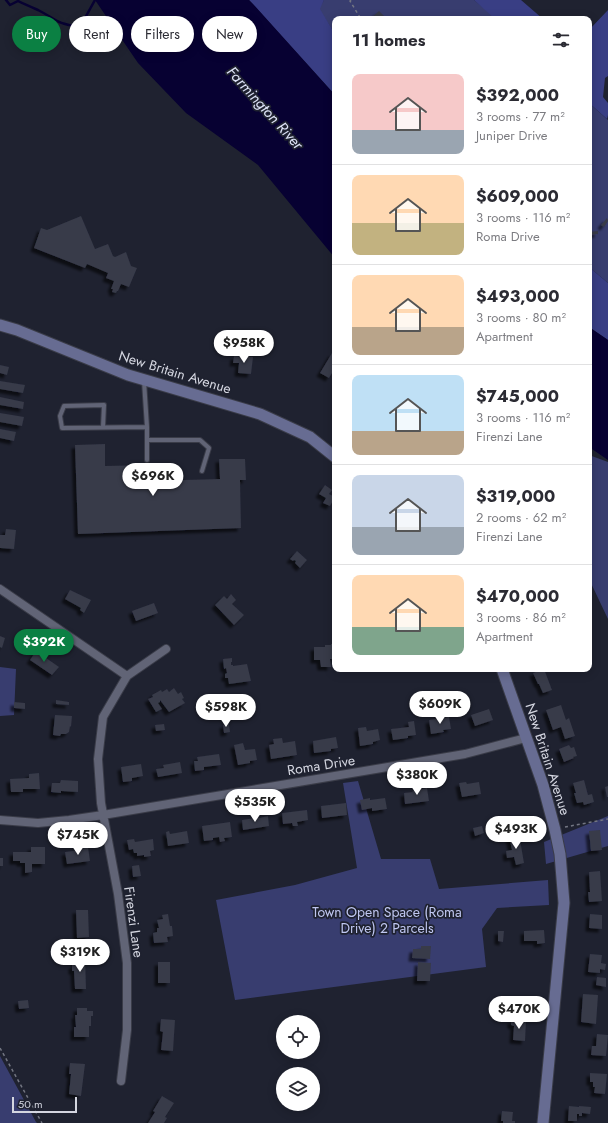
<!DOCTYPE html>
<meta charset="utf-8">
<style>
body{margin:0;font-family:Jost,sans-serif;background:#f2f2f3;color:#2b2b33;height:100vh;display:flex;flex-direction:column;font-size:15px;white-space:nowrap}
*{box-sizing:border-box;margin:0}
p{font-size:13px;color:#7c7c81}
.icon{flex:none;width:22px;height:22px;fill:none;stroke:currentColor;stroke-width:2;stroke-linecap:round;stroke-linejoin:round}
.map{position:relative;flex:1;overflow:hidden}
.panel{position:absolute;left:332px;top:16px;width:260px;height:656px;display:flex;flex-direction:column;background:#fff;border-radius:8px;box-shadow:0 2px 10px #0003}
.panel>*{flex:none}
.banner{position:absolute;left:12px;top:16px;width:260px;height:36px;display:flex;gap:8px}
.controls{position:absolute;left:276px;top:1015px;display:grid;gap:8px}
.controls a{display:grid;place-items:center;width:44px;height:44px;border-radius:50%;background:#fff;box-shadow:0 2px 10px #0003;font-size:20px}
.scale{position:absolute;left:12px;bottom:10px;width:65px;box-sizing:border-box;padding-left:4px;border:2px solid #d4d6e0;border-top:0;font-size:11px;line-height:14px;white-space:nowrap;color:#d4d6e0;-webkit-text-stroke:3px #1f2230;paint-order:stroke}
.price{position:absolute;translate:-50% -34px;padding:0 9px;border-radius:14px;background:#fff;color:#222;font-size:13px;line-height:26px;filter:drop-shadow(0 1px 2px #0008)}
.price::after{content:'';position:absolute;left:50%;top:24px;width:12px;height:9px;margin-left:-6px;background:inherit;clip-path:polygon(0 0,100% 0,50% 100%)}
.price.on{background:#0b8043;color:#fff}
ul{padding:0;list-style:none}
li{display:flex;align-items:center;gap:12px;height:100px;padding:0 20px}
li+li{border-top:1px solid #e1e1e2}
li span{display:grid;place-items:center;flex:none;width:112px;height:80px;border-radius:8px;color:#555}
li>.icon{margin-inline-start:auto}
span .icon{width:48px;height:48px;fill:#fffc;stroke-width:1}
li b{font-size:17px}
h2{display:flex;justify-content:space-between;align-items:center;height:48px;padding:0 20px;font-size:17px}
.chip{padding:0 14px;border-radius:18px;background:#fff;box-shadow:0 2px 10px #0003;font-size:14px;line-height:36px}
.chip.on{background:#0b8043;color:#fff}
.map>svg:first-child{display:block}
.green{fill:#383d6f}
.forest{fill:#393e84}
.water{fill:#070132}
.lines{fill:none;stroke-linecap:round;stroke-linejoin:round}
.stream{stroke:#070132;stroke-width:2.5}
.building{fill:#373a49;filter:url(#shadow)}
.lane-casing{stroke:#3a3c48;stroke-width:6}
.street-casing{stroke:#3a3c48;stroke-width:10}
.secondary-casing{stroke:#3a3c48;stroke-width:13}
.path{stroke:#737682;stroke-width:1.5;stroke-dasharray:3 3;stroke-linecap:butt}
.lane{stroke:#616476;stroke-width:4}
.street{stroke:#616476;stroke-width:8}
.secondary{stroke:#676c92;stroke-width:11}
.labels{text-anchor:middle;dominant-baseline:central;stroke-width:3.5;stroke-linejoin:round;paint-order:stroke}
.street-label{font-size:14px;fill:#d4d6e0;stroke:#1f2230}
.park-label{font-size:14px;fill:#bfc6f0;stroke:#1f2230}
.water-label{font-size:15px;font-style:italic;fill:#dee3f8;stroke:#1f2230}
</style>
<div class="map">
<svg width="608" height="1123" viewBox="0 0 608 1123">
<defs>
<filter id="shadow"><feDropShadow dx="-3.5" dy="3.5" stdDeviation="1" flood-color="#0009"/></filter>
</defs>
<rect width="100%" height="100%" fill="#1f2230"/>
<path class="green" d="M324,0h150l22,18 -1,1h-160v15l-16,-25z
M589,103l19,17v163l-19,-16z
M589,455l19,7v157l-19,-40z
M0,667l16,2 -2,46 -14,1z
M358,781l23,78h49l9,30 109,-9 1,25 -52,3 -15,21 4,38 -251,33 -19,-100 79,-15 62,-17 -14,-85z
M608,816v30l-62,18 -2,-22z
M0,1056l36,66 1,1h-37z"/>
<path class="forest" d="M249,0h75l-4,9 15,25v61z
M474,0h47l22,19h-48z
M608,10v66l-3,2 -2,19 5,6v12l-1,4 -18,-16v-73z
M589,267l19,16v57l-19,-13z"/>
<path class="water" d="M95,0h154l4,4 82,91v163l-77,-93 -72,-52 -48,-50z
M589,327l19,13v120l-19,-13z"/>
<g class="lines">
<path class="stream" d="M6,0l4,5 8,-4c6,3 13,6 20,9 16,8 20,15 40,16l7,-8 10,-18"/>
</g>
<path class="building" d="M379,11l8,8h-17z
M81,216l14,33 13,-5 5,12 2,1 11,-5 5,14 6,2 -8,19 -8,-3 -3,7h-1l-1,2 -4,-1 1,-3h-2l3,-8 -8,-3 2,-5 -21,-9 -2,4 -51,-20 7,-20 6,2z
M607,218l1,3 -4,6 -3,-2z
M598,231v3l-9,1v-3z
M332,353l3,1v14l-6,10 -9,-5z
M234,356l19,1 -2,17 -13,-1 1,-10h-6z
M0,365l9,2 -2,8 -7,-2z
M0,381l25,4 -2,8 -23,-4z
M0,397l24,5 -1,7 -23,-4z
M0,413l24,4 -2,9 -22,-4z
M0,429l16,3 -2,9 -14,-3z
M105,444v22l44,-1v16l71,-2 -1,-20h26l1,21h-6l1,48 -163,6 -3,-89z
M325,485l7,5 -3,4 6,3 -5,9 -7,-3 3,-5 -7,-4z
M6,529l10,1 -2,19 -14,-1v-13h5z
M297,551l10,9 -7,8 -5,-5 1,-2 -2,-1 -1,1 -3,-2z
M70,590l21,10 -7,13 -4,-3 1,-2 -16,-9z
M231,594l5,6 -4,4 12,11 -10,10 -19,-20 9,-9 3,3z
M154,603l4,10 -22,8 -4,-10z
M0,636l5,2 -3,10 -2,-1z
M331,644h4v15h-5l1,8h-10l-1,-7h-6v-13h11v-2h6z
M36,651l23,16 -7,8 -22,-15z
M232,658v4h-1v3h2v1l14,-2 4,17 -22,3 -1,-6h-3v-4l2,-1 -1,-5 -2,1 -1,-10z
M544,669l8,21 -9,3 -4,-9h-1l-5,-11z
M174,688l4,6 3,-2 3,6 -2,1 3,4 -16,9 -9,-12v2l-2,1 4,6 -6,3 -8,-13 5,-2 -1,-2 9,-5 1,2 5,-3 2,3z
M56,700l13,2v3l-13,-1z
M14,702l11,1v6l-11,-1z
M561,705l5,15 3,-2 6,18 -10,3 -4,-12 -8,3 -7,-20z
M489,709l4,11 -18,6 -4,-11z
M55,715l17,1 -1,11 -1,-1 -1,6 -3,2h-5l-1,2 -7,-1z
M449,717l2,12 -8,1 1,2 -13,2 -2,-14z
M414,721l2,14 -8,1v2l-15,2 -2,-11 18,-2 -1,-5z
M164,724l1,6 -9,1 -1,-6z
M229,724l1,8 -6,1 -1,-8z
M366,727l1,4 11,-2 2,11 -7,2v2l-13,2 -2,-18z
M336,737l2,11 -7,1v2l-17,2 -1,-12z
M282,738l1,5 12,-2 2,14 -26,4 -2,-14 5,-1 -1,-5z
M243,743l2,7 10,-1 2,11 -7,1v2l-12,2 -4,-20z
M569,745l2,3 3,-1 3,9 -4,1 1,1 -10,4 -5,-13z
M219,754l2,11 -17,2v3l-9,1 -1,-10h4l-1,-4z
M180,762l2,11 -24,4 -2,-8 8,-1 -1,-3z
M141,764l2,12 -11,2v3l-9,1 -2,-15z
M39,773l1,16h-17v3h-12l-1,-13 19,-1v-4z
M61,780l17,1v11l-17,-1v2l-10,-1 1,-9h8z
M584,780l4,15 4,-1 2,8 -10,3 -1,-3 -6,1 -3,-10h2l-3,-10z
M466,782l1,2 12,-2 2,12 -19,3 -3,-14z
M608,786v11h-1l-2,-10z
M427,788l2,13 -24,3 -1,-11 9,-1 -1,-1z
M370,798v2l15,-2 2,11 -15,2v-3l-10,2 -2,-10z
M346,803l1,12 -25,3 -1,-12z
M307,810l1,10 -11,2 1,4h-5l-1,-3 -9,1 -1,-11z
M268,816l1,10 -26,4 -1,-10 13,-2v1l3,-2 1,1z
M230,822l2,15 -8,1 1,3 -5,1 -1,-5 -6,1v2l-9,1 -2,-15z
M482,826l2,7 -9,3 -2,-8z
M600,830l2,20 -11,1 -2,-20z
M169,831l1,3 17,-3 2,12 -21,3 -2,-14z
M519,834l5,29 -8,2 -2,-8 -7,1 -1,-7 6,-1 -3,-14z
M134,839l1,3 18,-3 1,11 -4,1 1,5 -7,1v-2l-7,1v-3h-3l-1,-4 -4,1 -2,-10z
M31,847h14v17h-13v8l-7,1v-10h-5v-2h-7v-9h18z
M88,847l2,14 -23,3 -2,-12 15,-2v-2z
M0,858h3v8h-3z
M139,865l2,11 -8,1 -1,-11z
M600,871l2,30 -13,1 -1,-10h2l-1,-20z
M76,910h12l1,27 -12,1z
M168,914l2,12h2l1,10 -6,1 1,5 -14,1 -1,-10 4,-1v-4h2l-2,-8 6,-1 -1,-4z
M590,914l12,1v14l-13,-1z
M544,930l1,13 -8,1v-3h-13v-10z
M498,931h6l-1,11 -5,-1z
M421,946h10l-1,13 -18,-1 1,-9h8z
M590,954l12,1 -1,8 5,1 -1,6 -5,-1v4l-12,-1z
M75,956h10l1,33h-11l-1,-18h-2v-6h3z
M158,962h12v21h-12z
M418,962l13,1 -1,18h-13z
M597,977l9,1v9l-10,-2z
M583,994l15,1 -2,29 -15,-2z
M28,1000l1,8 -10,1 -1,-8z
M77,1008h10v3h6v5h-2v10h-2v11h-15v-10h2l-1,-12h2z
M161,1019l14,1 -2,31 -12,-1 2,-18 -3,-1z
M511,1020l15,1 -1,20 -12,-1 1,-14 -3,-1z
M597,1034l11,1 -2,21 -15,-1 1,-9h4z
M70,1063l15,1 -4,32 -12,-2 2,-20h-2z
M590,1073l17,1 -2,20 -11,-1 1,-6h-2v-5h-3z
M162,1096l12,7 -9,14 2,1 -3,5h-16l7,-11 -2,-1z
M569,1106l10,1v-1l12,1 -1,7 -8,-1v3h-3v-2h-2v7h-9z
M502,1111l11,1 -1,9h3v2h-12v-2h-2z"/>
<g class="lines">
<defs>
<path id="lane" d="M144,381l3,46v33
M103,427l1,-22 -40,1 -4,10 2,12 85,-1
M147,440h53l9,8 -7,23"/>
<path id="street" d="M0,589l127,87
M0,820l38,3 31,-3 34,-5 362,-61 61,-16
M121,1081l6,-51v-67l-9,-69 -17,-91 -3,-44 5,-42 24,-41 39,-27"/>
<path id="secondary" d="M0,325l17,5 111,45 132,39 50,23 25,20
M502,669l41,116 12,45 5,24 4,49 -21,220"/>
</defs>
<use href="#lane" class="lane-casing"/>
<use href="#street" class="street-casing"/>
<use href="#secondary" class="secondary-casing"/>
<path class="path" d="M351,0l-1,1 11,18
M565,827l43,-8
M0,1048l42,75"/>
<use href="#lane" class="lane"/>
<use href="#street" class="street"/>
<use href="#secondary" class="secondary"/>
</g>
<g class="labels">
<g class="street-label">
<text transform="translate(175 372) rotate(17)">New Britain Avenue</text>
<text transform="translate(548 759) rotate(72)">New Britain Avenue</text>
<text transform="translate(321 765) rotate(-9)">Roma Drive</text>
<text transform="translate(134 922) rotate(82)">Firenzi Lane</text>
</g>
<g class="park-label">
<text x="387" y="912">Town Open Space (Roma<tspan x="387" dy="16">Drive) 2 Parcels</tspan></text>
</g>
<g class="water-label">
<text transform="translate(265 108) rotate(48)">Farmington River</text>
</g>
</g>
</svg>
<div class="controls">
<a><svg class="icon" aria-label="locate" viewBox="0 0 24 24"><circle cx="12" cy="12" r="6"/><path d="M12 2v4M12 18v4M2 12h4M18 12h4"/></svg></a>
<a><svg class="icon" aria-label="layers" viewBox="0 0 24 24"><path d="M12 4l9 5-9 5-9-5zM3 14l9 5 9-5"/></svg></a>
</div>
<div class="scale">50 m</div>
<b class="price" style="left:244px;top:364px">$958K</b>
<b class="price" style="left:153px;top:497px">$696K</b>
<b class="price on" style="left:44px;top:663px">$392K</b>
<b class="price" style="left:440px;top:725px">$609K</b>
<b class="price" style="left:226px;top:728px">$598K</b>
<b class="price" style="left:417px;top:796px">$380K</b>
<b class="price" style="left:255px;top:823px">$535K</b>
<b class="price" style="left:516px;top:850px">$493K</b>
<b class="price" style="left:78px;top:856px">$745K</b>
<b class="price" style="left:80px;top:973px">$319K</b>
<b class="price" style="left:519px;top:1030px">$470K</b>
<div class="banner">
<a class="chip on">Buy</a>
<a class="chip">Rent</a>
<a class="chip">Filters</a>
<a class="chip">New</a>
</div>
<section class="panel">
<h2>11 homes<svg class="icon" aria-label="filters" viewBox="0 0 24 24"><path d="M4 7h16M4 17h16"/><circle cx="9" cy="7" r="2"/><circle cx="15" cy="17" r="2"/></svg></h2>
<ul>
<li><span style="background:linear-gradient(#f6c9c9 70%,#9aa5b1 0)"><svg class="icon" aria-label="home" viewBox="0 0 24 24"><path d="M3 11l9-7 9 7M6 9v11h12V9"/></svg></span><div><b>$392,000</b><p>3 rooms · 77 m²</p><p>Juniper Drive</p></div></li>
<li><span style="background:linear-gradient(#ffd9b3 60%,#c2b280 0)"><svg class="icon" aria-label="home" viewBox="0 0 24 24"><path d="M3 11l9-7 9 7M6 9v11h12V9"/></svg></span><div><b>$609,000</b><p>3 rooms · 116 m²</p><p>Roma Drive</p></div></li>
<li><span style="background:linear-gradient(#ffd9b3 65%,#b9a48a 0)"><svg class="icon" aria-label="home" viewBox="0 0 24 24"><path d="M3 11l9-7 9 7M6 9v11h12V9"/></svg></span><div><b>$493,000</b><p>3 rooms · 80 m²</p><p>Apartment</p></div></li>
<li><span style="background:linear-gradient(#bfe0f5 70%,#b9a48a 0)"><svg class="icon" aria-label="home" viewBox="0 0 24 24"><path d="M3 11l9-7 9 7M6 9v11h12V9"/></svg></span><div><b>$745,000</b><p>3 rooms · 116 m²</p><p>Firenzi Lane</p></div></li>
<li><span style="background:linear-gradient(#c9d6e8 65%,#9aa5b1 0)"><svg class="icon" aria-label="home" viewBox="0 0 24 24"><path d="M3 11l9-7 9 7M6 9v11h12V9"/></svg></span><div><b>$319,000</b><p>2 rooms · 62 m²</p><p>Firenzi Lane</p></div></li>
<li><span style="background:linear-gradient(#ffd9b3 65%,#7fa58c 0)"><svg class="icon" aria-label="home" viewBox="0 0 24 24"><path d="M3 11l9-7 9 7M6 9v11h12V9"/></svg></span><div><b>$470,000</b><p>3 rooms · 86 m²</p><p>Apartment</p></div></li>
</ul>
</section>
</div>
